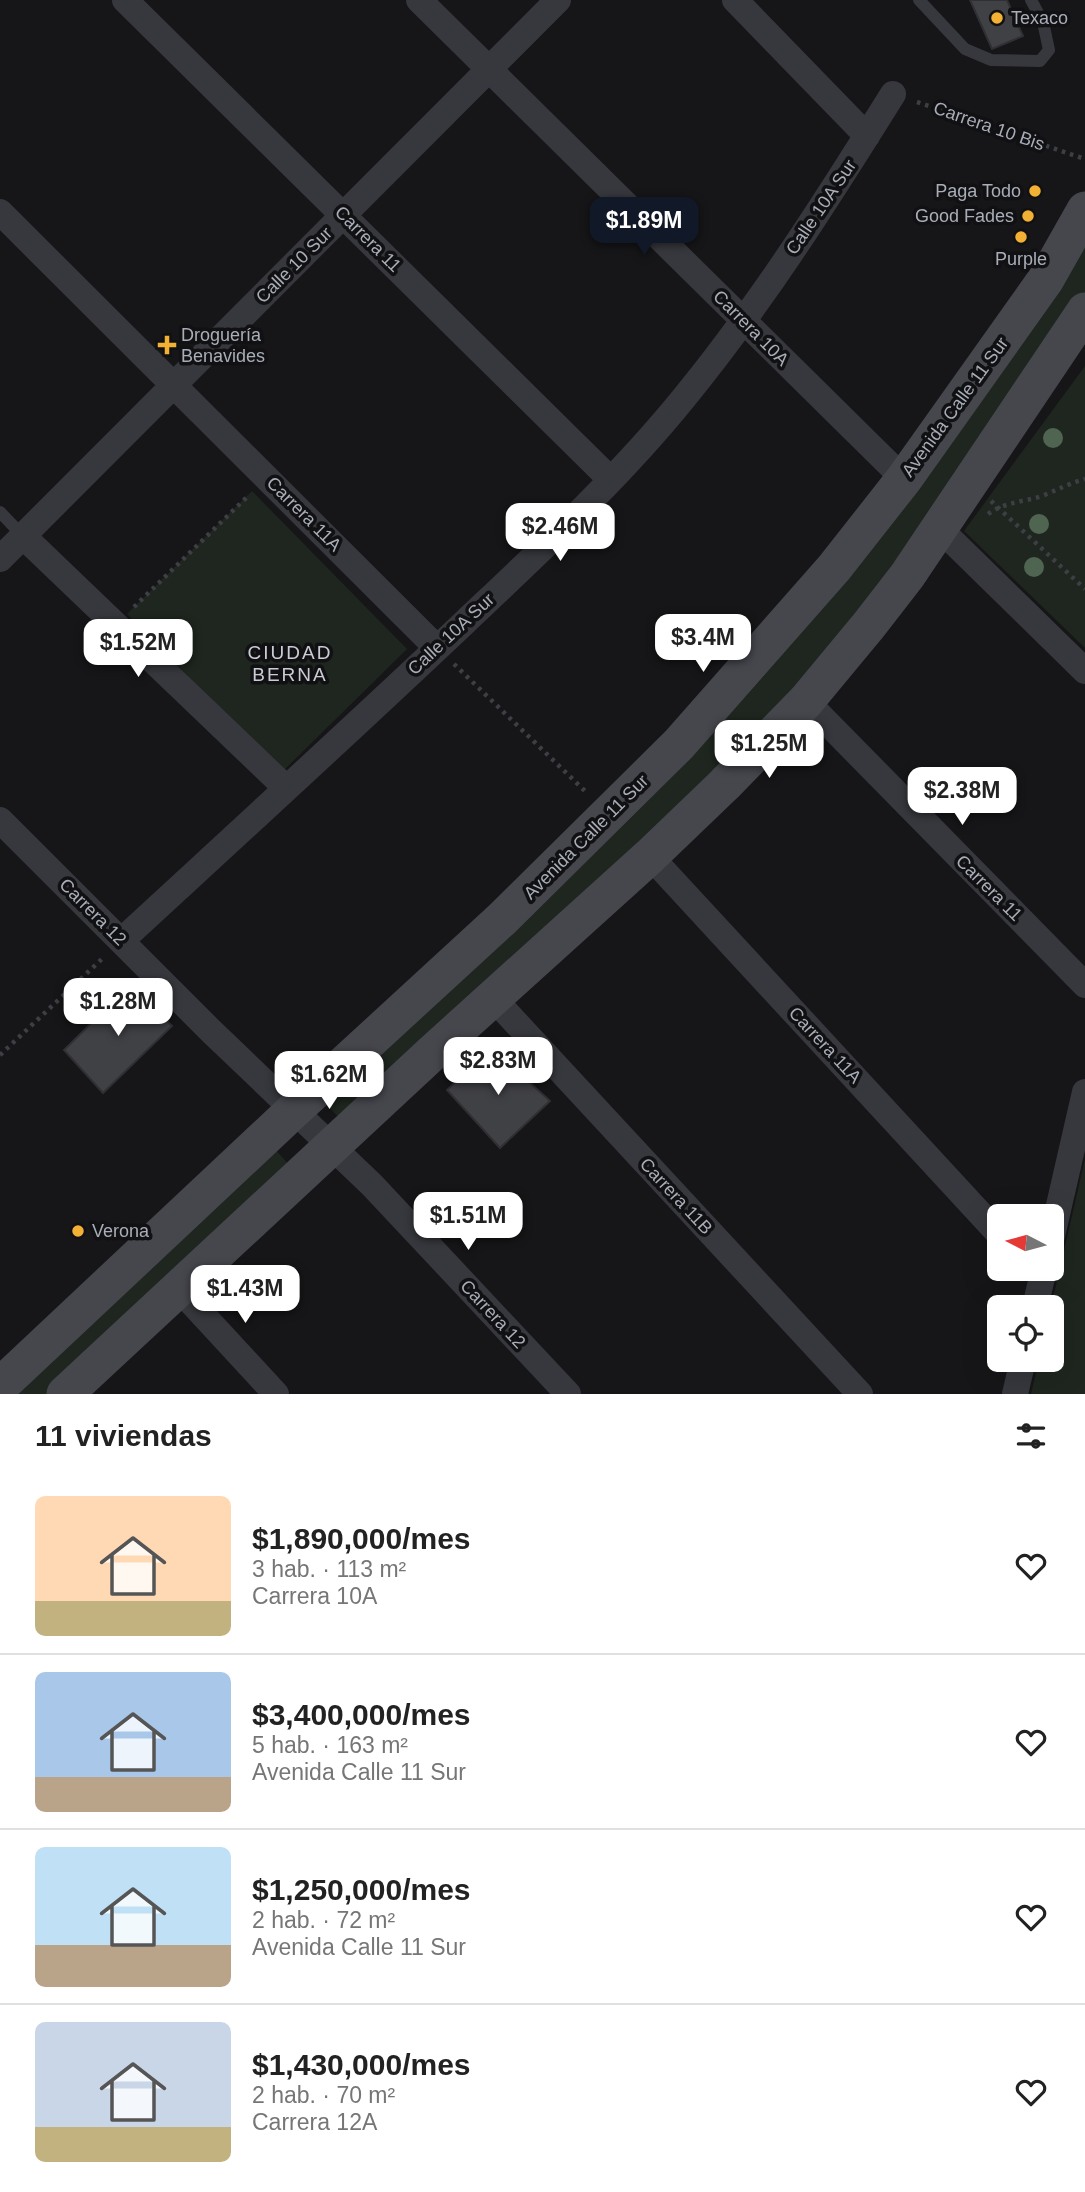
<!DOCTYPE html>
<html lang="es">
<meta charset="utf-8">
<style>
body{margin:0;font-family:Arial,sans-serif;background:#f6f6f6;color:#222;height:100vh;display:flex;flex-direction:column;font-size:26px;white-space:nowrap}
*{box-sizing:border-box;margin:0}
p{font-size:23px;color:#767676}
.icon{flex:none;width:38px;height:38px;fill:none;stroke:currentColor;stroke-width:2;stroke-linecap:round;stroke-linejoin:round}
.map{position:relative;height:1394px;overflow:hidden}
.panel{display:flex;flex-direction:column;background:#fff;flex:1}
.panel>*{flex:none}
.needle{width:46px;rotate:276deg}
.buttons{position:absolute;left:987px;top:1204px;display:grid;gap:14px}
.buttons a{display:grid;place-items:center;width:77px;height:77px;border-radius:10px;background:#fff;box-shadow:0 7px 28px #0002;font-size:35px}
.price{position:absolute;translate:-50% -60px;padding:0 16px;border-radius:14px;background:#fff;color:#222;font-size:23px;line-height:46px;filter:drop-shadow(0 2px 4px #0008)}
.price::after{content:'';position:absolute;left:50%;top:42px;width:21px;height:16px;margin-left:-10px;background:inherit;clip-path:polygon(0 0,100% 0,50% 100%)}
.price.selected{background:#111827;color:#fff}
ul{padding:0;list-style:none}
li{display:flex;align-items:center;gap:21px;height:175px;padding:0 35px}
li+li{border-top:2px solid #e0e0e0}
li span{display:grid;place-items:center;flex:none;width:196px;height:140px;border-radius:10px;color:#555}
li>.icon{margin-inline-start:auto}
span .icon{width:84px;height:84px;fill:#fffc;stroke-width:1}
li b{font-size:30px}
h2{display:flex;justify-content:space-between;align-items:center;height:84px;padding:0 35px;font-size:30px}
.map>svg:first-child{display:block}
.green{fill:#1e261f}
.building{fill:#404145;stroke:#303034;stroke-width:2}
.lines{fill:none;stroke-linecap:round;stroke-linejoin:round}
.path{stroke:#3d3f44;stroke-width:4.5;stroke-dasharray:3.5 5;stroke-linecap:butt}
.service{stroke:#37383d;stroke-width:12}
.minor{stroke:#37383d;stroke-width:26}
.secondary{stroke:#45474d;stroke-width:37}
.tree{fill:#506452}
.poi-dot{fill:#f2b134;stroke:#111113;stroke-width:2.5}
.labels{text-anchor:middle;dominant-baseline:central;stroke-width:7;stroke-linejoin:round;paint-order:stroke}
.poi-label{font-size:18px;fill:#a8adb8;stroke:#111113;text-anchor:start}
.street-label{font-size:18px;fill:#a8adb8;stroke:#111113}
.neighbourhood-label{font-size:19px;letter-spacing:2px;fill:#c9ccd4;stroke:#111113}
</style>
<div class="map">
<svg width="1085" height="1394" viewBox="0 0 1085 1394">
<rect width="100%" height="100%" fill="#161618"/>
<path class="green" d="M1085,245v49l-149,216 -150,196 -443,416 -19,-20 235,-216z
M1085,366v282l-121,-117z
M252,491l155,158 -125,123 -155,-158z
M274,1148l17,19 -244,227h-37z
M1085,1159v235h-54l8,-34h13l-1,-53z"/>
<path class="building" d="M970,0h37l16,36 -31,13z
M131,984l41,42 -69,67 -39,-43z
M492,1048l58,53 -50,47 -53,-58z"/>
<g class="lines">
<path class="path" d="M917,102l168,57
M991,501l94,88
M988,514c17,-12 35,-12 54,-18 15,-6 28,-13 43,-17
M134,607l114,-111
M454,664l132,128
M0,1055l104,-98"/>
<path class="service" d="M919,0l46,49 26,11 49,1 9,-11 -6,-28 -12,-22
M0,512l23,24"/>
<path class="minor" d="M125,0l485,479
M419,0l485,479
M735,0l132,136
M0,212l437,436
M939,528l146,143
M23,536l263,252
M0,559l558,-559
M806,701l279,284
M0,820l212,212 160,153 196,209
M650,856l349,378
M121,941c115,-106 230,-211 344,-319 75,-71 153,-143 218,-223 78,-95 145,-201 210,-305
M493,998l367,396
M1052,1236l33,-144
M179,1289l97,105
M1035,1307l9,-38
M1015,1394l8,-34"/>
<path class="secondary" d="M0,1386l294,-276 208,-191 177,-175 155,-176 70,-89 142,-200 39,-69
M65,1394l367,-341 218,-197 74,-71 82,-84 63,-76 38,-49 178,-265"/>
</g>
<g class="tree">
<circle cx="1053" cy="438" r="10"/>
<circle cx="1039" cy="524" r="10"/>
<circle cx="1034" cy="567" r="10"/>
</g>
<g class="poi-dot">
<circle cx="997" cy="18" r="7"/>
<circle cx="1035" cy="191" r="7"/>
<circle cx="1028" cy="216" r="7"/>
<circle cx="1021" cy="237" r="7"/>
<path d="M163.5 334.5h7v7h7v7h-7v7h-7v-7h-7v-7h7z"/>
<circle cx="78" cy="1231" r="7"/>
</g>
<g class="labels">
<g class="poi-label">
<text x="1011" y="18">Texaco</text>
<text x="1021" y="191" text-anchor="end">Paga Todo</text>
<text x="1014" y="216" text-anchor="end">Good Fades</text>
<text x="1021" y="259" text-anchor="middle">Purple</text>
<text x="181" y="335">Droguería<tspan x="181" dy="21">Benavides</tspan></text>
<text x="92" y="1231">Verona</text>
</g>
<g class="street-label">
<text transform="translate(989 126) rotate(19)">Carrera 10 Bis</text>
<text transform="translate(821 207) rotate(-56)">Calle 10A Sur</text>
<text transform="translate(368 239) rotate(45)">Carrera 11</text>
<text transform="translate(294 265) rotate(-45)">Calle 10 Sur</text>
<text transform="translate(751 328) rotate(45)">Carrera 10A</text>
<text transform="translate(955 407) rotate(-54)">Avenida Calle 11 Sur</text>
<text transform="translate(304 514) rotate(45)">Carrera 11A</text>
<text transform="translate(451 634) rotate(-43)">Calle 10A Sur</text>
<text transform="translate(586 837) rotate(-45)">Avenida Calle 11 Sur</text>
<text transform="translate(989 888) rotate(45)">Carrera 11</text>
<text transform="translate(93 912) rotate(45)">Carrera 12</text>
<text transform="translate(825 1045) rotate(47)">Carrera 11A</text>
<text transform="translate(676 1196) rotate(47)">Carrera 11B</text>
<text transform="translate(493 1314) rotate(47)">Carrera 12</text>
</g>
<g class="neighbourhood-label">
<text x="290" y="652">CIUDAD<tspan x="290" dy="22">BERNA</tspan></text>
</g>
</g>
</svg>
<div class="buttons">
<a><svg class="needle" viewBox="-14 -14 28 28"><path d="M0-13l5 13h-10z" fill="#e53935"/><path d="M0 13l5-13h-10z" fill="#767676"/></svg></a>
<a><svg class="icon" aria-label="locate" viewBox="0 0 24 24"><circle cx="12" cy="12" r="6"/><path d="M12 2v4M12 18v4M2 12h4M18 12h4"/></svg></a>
</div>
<b class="price selected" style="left:644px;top:257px">$1.89M</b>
<b class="price" style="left:560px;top:563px">$2.46M</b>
<b class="price" style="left:703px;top:674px">$3.4M</b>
<b class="price" style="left:138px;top:679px">$1.52M</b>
<b class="price" style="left:769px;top:780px">$1.25M</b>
<b class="price" style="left:962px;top:827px">$2.38M</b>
<b class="price" style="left:118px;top:1038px">$1.28M</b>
<b class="price" style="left:498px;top:1097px">$2.83M</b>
<b class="price" style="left:329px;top:1111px">$1.62M</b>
<b class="price" style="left:468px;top:1252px">$1.51M</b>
<b class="price" style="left:245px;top:1325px">$1.43M</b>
</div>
<section class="panel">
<h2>11 viviendas<svg class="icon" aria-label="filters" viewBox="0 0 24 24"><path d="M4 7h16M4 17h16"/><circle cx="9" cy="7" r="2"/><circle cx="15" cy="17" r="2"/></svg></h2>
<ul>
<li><span style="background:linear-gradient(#ffd9b3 75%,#c2b280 0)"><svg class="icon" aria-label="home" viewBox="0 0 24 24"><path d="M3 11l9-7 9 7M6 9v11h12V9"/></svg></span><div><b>$1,890,000/mes</b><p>3 hab. · 113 m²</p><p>Carrera 10A</p></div><svg class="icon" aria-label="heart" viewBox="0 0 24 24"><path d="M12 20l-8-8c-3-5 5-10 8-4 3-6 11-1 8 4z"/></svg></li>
<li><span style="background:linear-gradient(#a9c7e8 75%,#b9a48a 0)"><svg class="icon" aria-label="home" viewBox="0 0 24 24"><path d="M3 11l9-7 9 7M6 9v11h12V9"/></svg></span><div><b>$3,400,000/mes</b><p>5 hab. · 163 m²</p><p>Avenida Calle 11 Sur</p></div><svg class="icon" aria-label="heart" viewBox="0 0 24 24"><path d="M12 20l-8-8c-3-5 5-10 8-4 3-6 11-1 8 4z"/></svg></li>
<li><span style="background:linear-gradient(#bfe0f5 70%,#b9a48a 0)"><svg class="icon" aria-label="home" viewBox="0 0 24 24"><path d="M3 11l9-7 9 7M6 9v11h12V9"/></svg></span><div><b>$1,250,000/mes</b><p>2 hab. · 72 m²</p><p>Avenida Calle 11 Sur</p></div><svg class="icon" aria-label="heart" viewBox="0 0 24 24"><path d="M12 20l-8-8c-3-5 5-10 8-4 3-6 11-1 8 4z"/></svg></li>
<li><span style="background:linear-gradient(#c9d6e8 75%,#c2b280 0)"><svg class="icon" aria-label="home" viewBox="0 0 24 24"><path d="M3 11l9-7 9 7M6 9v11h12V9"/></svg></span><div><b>$1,430,000/mes</b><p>2 hab. · 70 m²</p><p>Carrera 12A</p></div><svg class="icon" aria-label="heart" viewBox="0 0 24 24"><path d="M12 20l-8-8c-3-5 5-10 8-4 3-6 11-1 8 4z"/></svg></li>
</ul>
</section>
